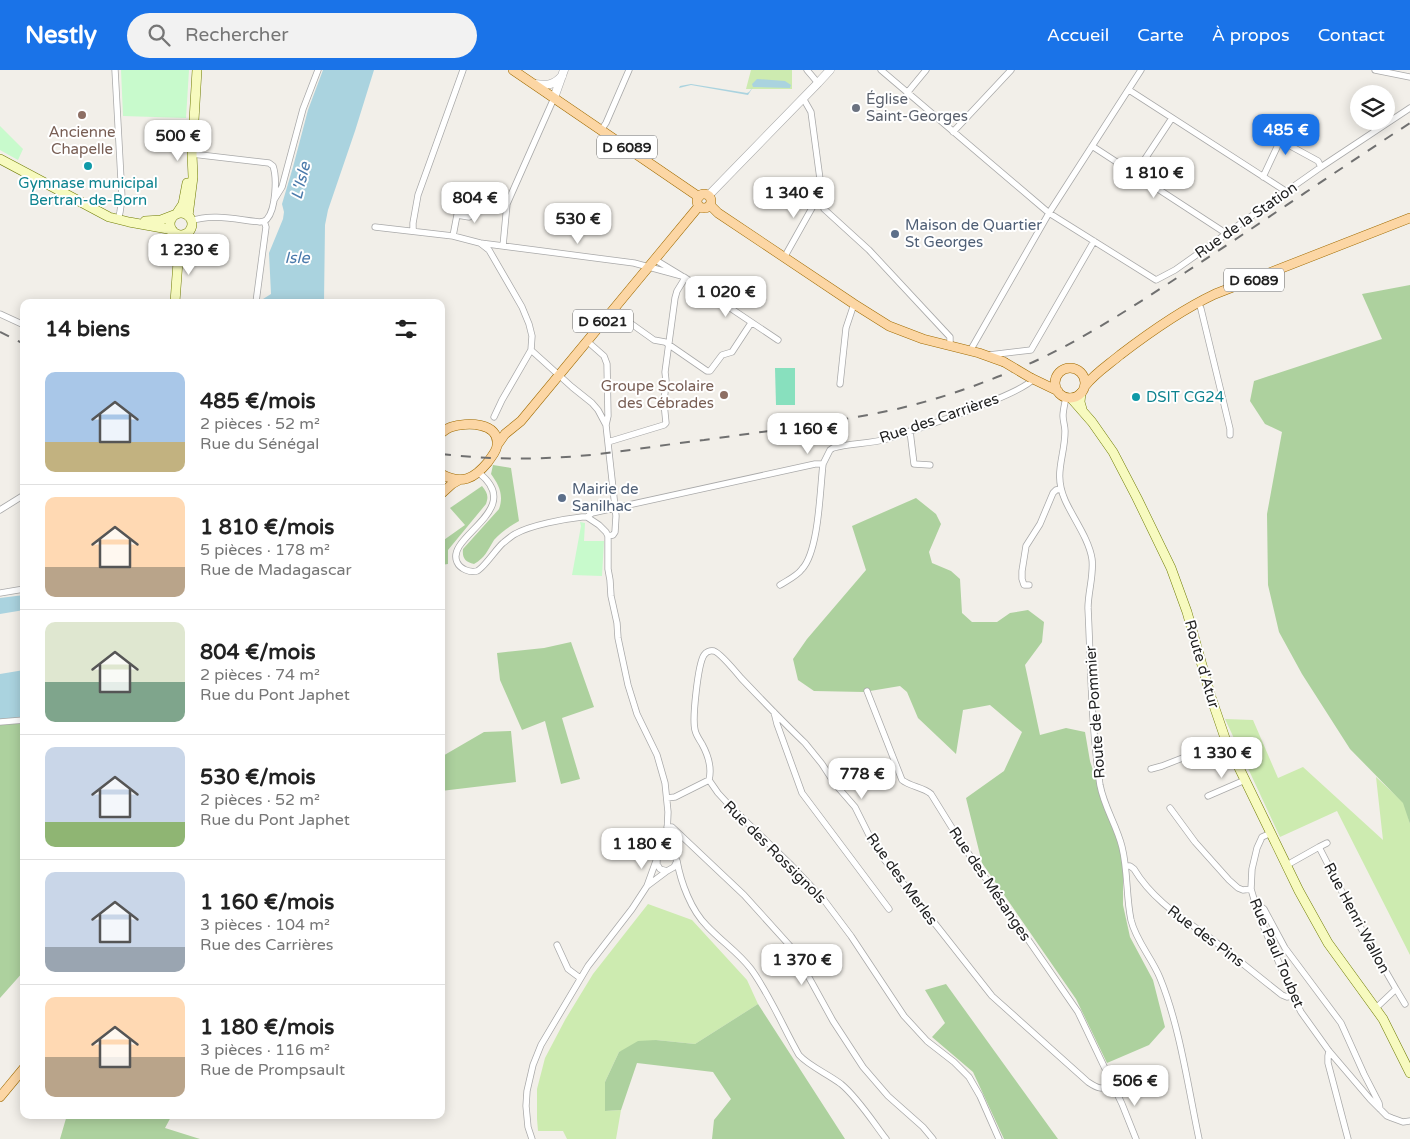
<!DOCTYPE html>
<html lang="fr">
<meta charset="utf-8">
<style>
body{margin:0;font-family:"Varela Round",sans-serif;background:#f2f2f2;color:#222;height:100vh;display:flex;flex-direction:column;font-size:19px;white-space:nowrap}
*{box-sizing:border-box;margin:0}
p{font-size:16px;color:#767676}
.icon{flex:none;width:28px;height:28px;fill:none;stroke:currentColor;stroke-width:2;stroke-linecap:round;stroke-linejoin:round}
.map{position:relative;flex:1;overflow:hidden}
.panel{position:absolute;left:20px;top:229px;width:425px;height:820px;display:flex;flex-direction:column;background:#fff;border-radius:10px;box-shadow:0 2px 12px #0003}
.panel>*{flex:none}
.controls{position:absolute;left:1350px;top:15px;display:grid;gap:10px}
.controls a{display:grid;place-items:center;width:45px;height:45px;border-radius:50%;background:#fff;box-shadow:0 2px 12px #0003;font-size:25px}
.price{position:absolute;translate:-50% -42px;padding:0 11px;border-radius:10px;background:#fff;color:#222;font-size:16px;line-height:32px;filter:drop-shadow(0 1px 2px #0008)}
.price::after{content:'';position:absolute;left:50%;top:30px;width:15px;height:11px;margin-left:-8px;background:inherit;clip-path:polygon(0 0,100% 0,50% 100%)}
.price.active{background:#1a73e8;color:#fff}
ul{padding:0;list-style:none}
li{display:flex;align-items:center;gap:15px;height:125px;padding:0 25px}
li+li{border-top:1px solid #e0e0e0}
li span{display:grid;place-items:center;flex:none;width:140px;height:100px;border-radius:10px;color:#555}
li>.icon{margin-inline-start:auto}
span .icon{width:60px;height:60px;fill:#fffc;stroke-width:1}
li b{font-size:21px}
h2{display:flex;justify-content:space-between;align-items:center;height:60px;padding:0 25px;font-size:21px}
header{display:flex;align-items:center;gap:30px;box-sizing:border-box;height:70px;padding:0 25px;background:#1a73e8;color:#fff}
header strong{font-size:24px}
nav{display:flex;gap:28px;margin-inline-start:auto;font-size:18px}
.search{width:350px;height:45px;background:#f2f2f2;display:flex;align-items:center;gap:12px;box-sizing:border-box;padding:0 18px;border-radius:28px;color:#767676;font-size:19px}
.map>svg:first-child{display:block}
.grass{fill:#cdebb0}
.forest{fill:#add19e}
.park{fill:#c8facc}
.pitch{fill:#88e0be}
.water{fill:#aad3df}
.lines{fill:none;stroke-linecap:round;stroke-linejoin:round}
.minor-casing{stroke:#a9a9a9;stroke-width:7}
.tertiary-casing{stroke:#a9a9a9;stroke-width:9}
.secondary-casing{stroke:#707d05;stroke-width:10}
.primary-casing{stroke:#a06b00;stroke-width:10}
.minor{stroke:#fff;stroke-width:5.5}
.tertiary{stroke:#fff;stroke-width:8}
.secondary{stroke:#f7fabf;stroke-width:9}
.primary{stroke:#fcd6a4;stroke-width:9}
.rail{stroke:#707070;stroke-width:2;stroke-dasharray:10 10;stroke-linecap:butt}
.primary-bridge-casing{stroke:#a06b00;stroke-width:10;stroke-linecap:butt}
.primary-bridge{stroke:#fcd6a4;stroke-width:9}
.worship-dot{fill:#6b7280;stroke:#fff;stroke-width:2}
.education-dot{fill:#8d6e63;stroke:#fff;stroke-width:2}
.culture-dot{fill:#0f9aa8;stroke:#fff;stroke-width:2}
.service-dot{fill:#5c6f8a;stroke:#fff;stroke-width:2}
.labels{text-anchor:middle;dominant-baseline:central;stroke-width:4;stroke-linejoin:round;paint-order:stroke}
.shield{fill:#fff;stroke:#646464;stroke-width:1}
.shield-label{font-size:14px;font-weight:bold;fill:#222}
.worship-label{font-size:15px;fill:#5b616d;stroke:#fff;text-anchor:start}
.education-label{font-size:15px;fill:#785e54;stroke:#fff}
.culture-label{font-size:15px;fill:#0d838f;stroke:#fff}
.street-label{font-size:15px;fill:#222;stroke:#fff}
.service-label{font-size:15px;fill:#4e5e75;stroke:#fff;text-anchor:start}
.water-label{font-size:16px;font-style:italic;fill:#4a7aab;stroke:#fff}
</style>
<header>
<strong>Nestly</strong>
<div class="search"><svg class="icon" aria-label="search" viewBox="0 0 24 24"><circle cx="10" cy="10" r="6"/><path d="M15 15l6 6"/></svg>Rechercher</div>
<nav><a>Accueil</a><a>Carte</a><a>À propos</a><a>Contact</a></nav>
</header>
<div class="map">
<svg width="1410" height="1069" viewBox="0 0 1410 1069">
<rect width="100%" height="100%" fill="#f2efe9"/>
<path class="grass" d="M751,0h41v19h-46z
M1225,649l28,1 25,58 25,-11 80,73 -7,-63 28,26 6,21v131l-73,-144 -57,26z
M648,834l44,16 55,60 11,24 -63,40 -39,-4 -37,12 -14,30v29l16,-1 -5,29h-49l-4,-8h-25l-1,-12v-30l8,-31 20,-38 28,-46z"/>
<path class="forest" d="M1410,215v539l-7,-21 -53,-54 -48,-75 -23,-42 -11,-47 -1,-71 15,-82 -17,-8 -15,-23 4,-20 128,-42 -20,-45z
M493,395l18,3 8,53c-9,5 -18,11 -25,19 -7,11 -8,17 -20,24 -9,-2 -12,-6 -11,-15l36,-40c5,-14 0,-24 -8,-35z
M482,416c5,6 7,10 4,18l-38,46v14l-7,1v-23l24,-17 -15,-17z
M916,428l20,16 5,10 -12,28 3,11 19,8 9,8 2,34 10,9h25l13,-9 18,-3 16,12 -2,20 -17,23 15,70 26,-7 19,4 5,29 14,43 12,29 7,27v45l7,32 23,43 12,47 -16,18 -42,18 -31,-64 -94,-136 -16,-65 38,-27 18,-39 -32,-27 -27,5 -7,44 -38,-36 -11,-26 -7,-6 -36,6 -50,-1 -16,-11 -5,-21 14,-20 59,-69 -14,-44z
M571,572l23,65 -32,11 18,61 -19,5 -16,-63 -23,9 -22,-50 -3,-27 47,-5z
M441,632l2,7 -2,48 43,-25 27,-1 5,51 -75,9z
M24,646v255l-24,27v-279z
M946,914l112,155h-54l-31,-67 -41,-35 13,-14 -20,-33z
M758,934l87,135h-133l2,-19 17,-21 -18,-27 -76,-9 -16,47 -16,1v-29l14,-30 19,-11 18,-1 39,4z
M67,1045h105l-7,13 35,11h-140z"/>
<path class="park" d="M121,0h68l-3,48 -63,-2z
M0,56l23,23 -5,11 -18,-10z
M580,452l5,1 -1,18h20l-2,35 -30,-1 9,-49z"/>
<path class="pitch" d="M775,298h20v37h-19z"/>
<path class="water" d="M323,0h51l-19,61 -27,79 -3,15 -1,77h-62l1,-3 8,-5 -2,-41 14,-34 1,-7 -2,-8 11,-37 15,-57z
M757,9l28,2 6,4 -1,3 -37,-1 -5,8 -57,-10 -12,3 1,-2 11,-2 56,9 2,-1 4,-5 -1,-3z
M24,525v15l-24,4v-16z
M24,600v46l-8,2 -16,1v-45z"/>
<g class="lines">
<defs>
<path id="minor" d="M115,0l7,128 -2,14 -2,8
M807,0l11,13
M881,0l168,143 107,67 19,-10 146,-103 89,-59
M1375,0l35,7
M1129,20l158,102
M907,23l19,-23
M803,28l8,14 13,97 45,41 81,87v9
M601,60l5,-7 23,-53
M953,62l58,-62
M1092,76l135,88
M1135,104l37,-56
M1263,107l15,-32 7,-2 33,18 3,6
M274,130l8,-13 21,-78 15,-39
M191,151c21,-8 47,-1 69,1 3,-1 5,0 7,-3 9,-10 10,-42 6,-53l-4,-3 -77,-9
M375,157l78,9 27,7 154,20 48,13 -28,-17
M413,161v-8l5,-28 45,-125
M453,166l4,-21 12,2 1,-15
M480,173l9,7 33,57 7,17 3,12 -1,14 41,37 20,16 6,7 8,15 10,91 -1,16 -2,3 -5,1
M503,176l4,-42 47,-106
M785,186l36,-64
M684,207l94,63
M256,232l10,-75 -2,-6
M1198,232l3,7 29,120v6
M612,240l42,30 11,2 42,29h3l12,-16 10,-3 19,-29
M0,244l24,11
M587,271l17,15 3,8 1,52 -2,9
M970,281l79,-138 92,-143
M989,285l42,-5 63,-109
M840,314l6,-56 8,-24
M1066,327c-1,6 -3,13 -3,19 0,5 2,10 2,15 0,26 -12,42 0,69 8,18 24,39 27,59 2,16 -4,33 -4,49 3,59 3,119 12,177 4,22 17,41 22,62 6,24 4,49 9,73 5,21 21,38 29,58 20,49 28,109 39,161
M494,347l8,-17 29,-50
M910,361l4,33 16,1
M608,372l56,-17 2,-2 -2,-20 2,-22 -1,-9 10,-74 2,-7 8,-13
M479,403c47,37 -34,63 -22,89 3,7 13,11 20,9 7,-3 19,-22 26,-28 4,-3 8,-7 12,-9 16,-9 49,-15 67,-17h5l12,8 7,7 2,4v33l2,11 1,16 6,27 1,15 10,47 9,29 20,41 8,28 3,29 -1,22 -10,24v6l3,5 7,2 7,-4 3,-6 -4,-8c-6,-3 -10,-3 -15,2
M0,440l24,-15
M587,447l5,-4 223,-49h8l7,-14 3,-2c17,-5 36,-4 54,-9 22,-7 136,-45 146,-60
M780,515c8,-5 17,-9 22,-16 17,-18 18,-80 21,-105
M1029,515h-5l-2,-6v-8l4,-25 14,-22 13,-31 3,-3 5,-1
M0,523l24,-4
M867,621l35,89c9,7 21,7 29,14l31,50 116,168 44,92 14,35
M774,642l3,12 25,69 87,116
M0,652l24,-2
M1151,699l11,-3 64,-25
M709,710c3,-12 -1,-25 -7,-36 -3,-5 -6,-9 -7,-14 -3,-11 3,-66 9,-75 2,-3 6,-5 10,-4 6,2 22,21 27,27 21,22 42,44 64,65l17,21 13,20 20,23 18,36 11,16 108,137 96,86c9,6 14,9 24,2
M709,710l9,13 12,13 60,58 34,36 27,36 53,80 23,25 27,21 15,15 11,19 19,43
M1208,726l37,-16
M667,728l8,-1 34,-17
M1170,738l25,34 34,38 9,8 5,2 8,-1
M667,757h5l72,68 47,52 10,16 32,58 30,46 25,29 35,31 10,12
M1271,763l-9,4 -5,11 -5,21 -1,20 8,27 34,80 8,16 28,39 41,48 17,17 5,2 11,4 7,-1
M667,764l6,19
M1319,777l8,-4
M677,791c4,22 14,49 30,65 14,15 31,26 44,43 19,26 32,58 48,86 10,11 29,19 42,29 17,14 32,38 45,55
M1287,795l32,-18 39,76 38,66 -20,19
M1126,796h4l4,3c19,32 50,50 79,71 23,18 46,37 69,55l5,2 6,-1
M647,816l20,-15
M1256,833l8,6 21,39 56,75 23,51 15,29 1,6
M557,875l11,24 12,9
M1396,919l9,15
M1329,981l-1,5v7l20,76
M532,1069l-4,-12 -2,-21 1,-15 6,-26 8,-20 47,-79 44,-57 15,-23 9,-25"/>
<path id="tertiary" d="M535,14c12,2 19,1 27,-8
M554,28l10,-28
M709,125l109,-112 12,-13"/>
<path id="secondary" d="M0,89l109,58 20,5 39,7 5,2
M177,143l6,-9 4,-21
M170 154a11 11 0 1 1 22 0a11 11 0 1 1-22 0Z
M188,146l5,-39 -1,-23 5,-84
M145,151l16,-1 13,-5
M175,232l4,-54 6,-14
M1081,323l-1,9 2,7
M1071,328l21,24 21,30 24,46 34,70 16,44 24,85 15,44 73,150 29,52 37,51 18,25 27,54"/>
<path id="primary" d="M513,0l186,127
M697 131a7 7 0 1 1 14 0a7 7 0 1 1-14 0Z
M710,135l8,8 136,91 35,22 34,13 56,14 25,9
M1055 313a15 15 0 1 1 30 0a15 15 0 1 1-30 0Z
M1031,308l27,13
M1085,316c9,-12 23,-21 35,-31 30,-23 61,-45 95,-61l195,-76
M441,363c3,-2 7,-5 10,-6 15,-5 49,-5 46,18 0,6 -6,12 -9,17 -14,17 -26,23 -47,12
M498,374l7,-10 16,-13 178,-215
M441,424l11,-10 7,-4
M0,1027l24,-29"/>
</defs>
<use href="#minor" class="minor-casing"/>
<use href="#tertiary" class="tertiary-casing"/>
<use href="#secondary" class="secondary-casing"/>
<use href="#primary" class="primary-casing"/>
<use href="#minor" class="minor"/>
<use href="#tertiary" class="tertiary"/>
<use href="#secondary" class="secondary"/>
<use href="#primary" class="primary"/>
<path class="rail" d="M0,262l24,12
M441,384c52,6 106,6 158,0 35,-4 70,-10 105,-14 64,-9 129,-17 193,-31 34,-8 68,-19 100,-32 68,-25 129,-66 189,-105 75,-49 149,-100 224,-149"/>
<defs>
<path id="primary-bridge" d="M1004,292l27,16"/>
</defs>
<use href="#primary-bridge" class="primary-bridge-casing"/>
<use href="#primary-bridge" class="primary-bridge"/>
</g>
<circle class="worship-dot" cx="856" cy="38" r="5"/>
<g class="education-dot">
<circle cx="82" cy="45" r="5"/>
<circle cx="724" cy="325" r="5"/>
</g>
<g class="culture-dot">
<circle cx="88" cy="96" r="5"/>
<circle cx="1136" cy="327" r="5"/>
</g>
<g class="service-dot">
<circle cx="895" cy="164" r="5"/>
<circle cx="562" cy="428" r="5"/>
</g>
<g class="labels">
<g class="shield">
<rect x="597" y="65.5" width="60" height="23" rx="4"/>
<rect x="1224" y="198.5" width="60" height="23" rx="4"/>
<rect x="573" y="239.5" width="60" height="23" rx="4"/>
</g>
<g class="shield-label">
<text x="627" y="77">D 6089</text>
<text x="1254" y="210">D 6089</text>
<text x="603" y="251">D 6021</text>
</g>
<g class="worship-label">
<text x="866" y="29">Église<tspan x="866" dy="17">Saint-Georges</tspan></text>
</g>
<g class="education-label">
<text x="82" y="62">Ancienne<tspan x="82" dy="17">Chapelle</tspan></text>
<text x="714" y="316" text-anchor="end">Groupe Scolaire<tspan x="714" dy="17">des Cébrades</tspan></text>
</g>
<g class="culture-label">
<text x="88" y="113">Gymnase municipal<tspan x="88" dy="17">Bertran-de-Born</tspan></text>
<text x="1146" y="327" text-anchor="start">DSIT CG24</text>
</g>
<g class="street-label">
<text transform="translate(1246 150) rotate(-35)">Rue de la Station</text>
<text transform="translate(939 348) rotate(-19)">Rue des Carrières</text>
<text transform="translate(1202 594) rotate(74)">Route d'Atur</text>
<text transform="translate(1095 642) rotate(-94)">Route de Pommier</text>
<text transform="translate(775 782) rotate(45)">Rue des Rossignols</text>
<text transform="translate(902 809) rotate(54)">Rue des Merles</text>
<text transform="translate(990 814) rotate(56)">Rue des Mésanges</text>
<text transform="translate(1357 848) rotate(62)">Rue Henri Wallon</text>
<text transform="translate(1206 866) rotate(37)">Rue des Pins</text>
<text transform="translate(1277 883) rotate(67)">Rue Paul Toubet</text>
</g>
<g class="service-label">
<text x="905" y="155">Maison de Quartier<tspan x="905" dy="17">St Georges</tspan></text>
<text x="572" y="419">Mairie de<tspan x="572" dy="17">Sanilhac</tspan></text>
</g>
<g class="water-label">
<text transform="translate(301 111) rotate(-76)">L'Isle</text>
<text x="297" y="188">Isle</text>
</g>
</g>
</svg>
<div class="controls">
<a><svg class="icon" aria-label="layers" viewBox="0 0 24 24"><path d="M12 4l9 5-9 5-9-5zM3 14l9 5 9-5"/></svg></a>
</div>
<b class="price active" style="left:1286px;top:86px">485 €</b>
<b class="price" style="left:178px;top:92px">500 €</b>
<b class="price" style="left:1154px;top:129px">1 810 €</b>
<b class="price" style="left:794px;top:149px">1 340 €</b>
<b class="price" style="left:475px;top:154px">804 €</b>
<b class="price" style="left:578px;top:175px">530 €</b>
<b class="price" style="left:189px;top:206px">1 230 €</b>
<b class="price" style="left:726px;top:248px">1 020 €</b>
<b class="price" style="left:808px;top:385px">1 160 €</b>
<b class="price" style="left:1222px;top:709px">1 330 €</b>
<b class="price" style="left:862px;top:730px">778 €</b>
<b class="price" style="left:642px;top:800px">1 180 €</b>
<b class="price" style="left:802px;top:916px">1 370 €</b>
<b class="price" style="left:1135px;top:1037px">506 €</b>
<section class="panel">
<h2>14 biens<svg class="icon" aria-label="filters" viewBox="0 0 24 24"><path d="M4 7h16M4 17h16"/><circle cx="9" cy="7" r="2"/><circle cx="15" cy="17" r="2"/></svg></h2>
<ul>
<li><span style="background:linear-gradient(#a9c7e8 70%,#c2b280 0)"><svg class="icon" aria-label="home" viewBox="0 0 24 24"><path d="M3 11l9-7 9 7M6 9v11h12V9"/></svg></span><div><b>485 €/mois</b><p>2 pièces · 52 m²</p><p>Rue du Sénégal</p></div></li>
<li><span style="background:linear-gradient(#ffd9b3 70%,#b9a48a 0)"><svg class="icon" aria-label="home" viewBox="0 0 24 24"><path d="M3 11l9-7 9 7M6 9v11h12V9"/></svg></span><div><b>1 810 €/mois</b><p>5 pièces · 178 m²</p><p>Rue de Madagascar</p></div></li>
<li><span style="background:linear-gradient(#dfe7d0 60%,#7fa58c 0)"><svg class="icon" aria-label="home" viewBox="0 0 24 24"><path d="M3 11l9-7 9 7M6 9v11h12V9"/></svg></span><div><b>804 €/mois</b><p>2 pièces · 74 m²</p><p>Rue du Pont Japhet</p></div></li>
<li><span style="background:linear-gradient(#c9d6e8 75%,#8fb573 0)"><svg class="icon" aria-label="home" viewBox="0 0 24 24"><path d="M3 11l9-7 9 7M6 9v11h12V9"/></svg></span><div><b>530 €/mois</b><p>2 pièces · 52 m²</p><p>Rue du Pont Japhet</p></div></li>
<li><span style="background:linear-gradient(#c9d6e8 75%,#9aa5b1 0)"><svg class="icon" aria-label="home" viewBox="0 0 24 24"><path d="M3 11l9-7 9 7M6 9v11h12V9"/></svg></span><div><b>1 160 €/mois</b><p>3 pièces · 104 m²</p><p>Rue des Carrières</p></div></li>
<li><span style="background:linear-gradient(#ffd9b3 60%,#b9a48a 0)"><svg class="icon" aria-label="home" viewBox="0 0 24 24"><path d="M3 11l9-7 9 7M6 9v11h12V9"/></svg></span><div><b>1 180 €/mois</b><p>3 pièces · 116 m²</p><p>Rue de Prompsault</p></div></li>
</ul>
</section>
</div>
